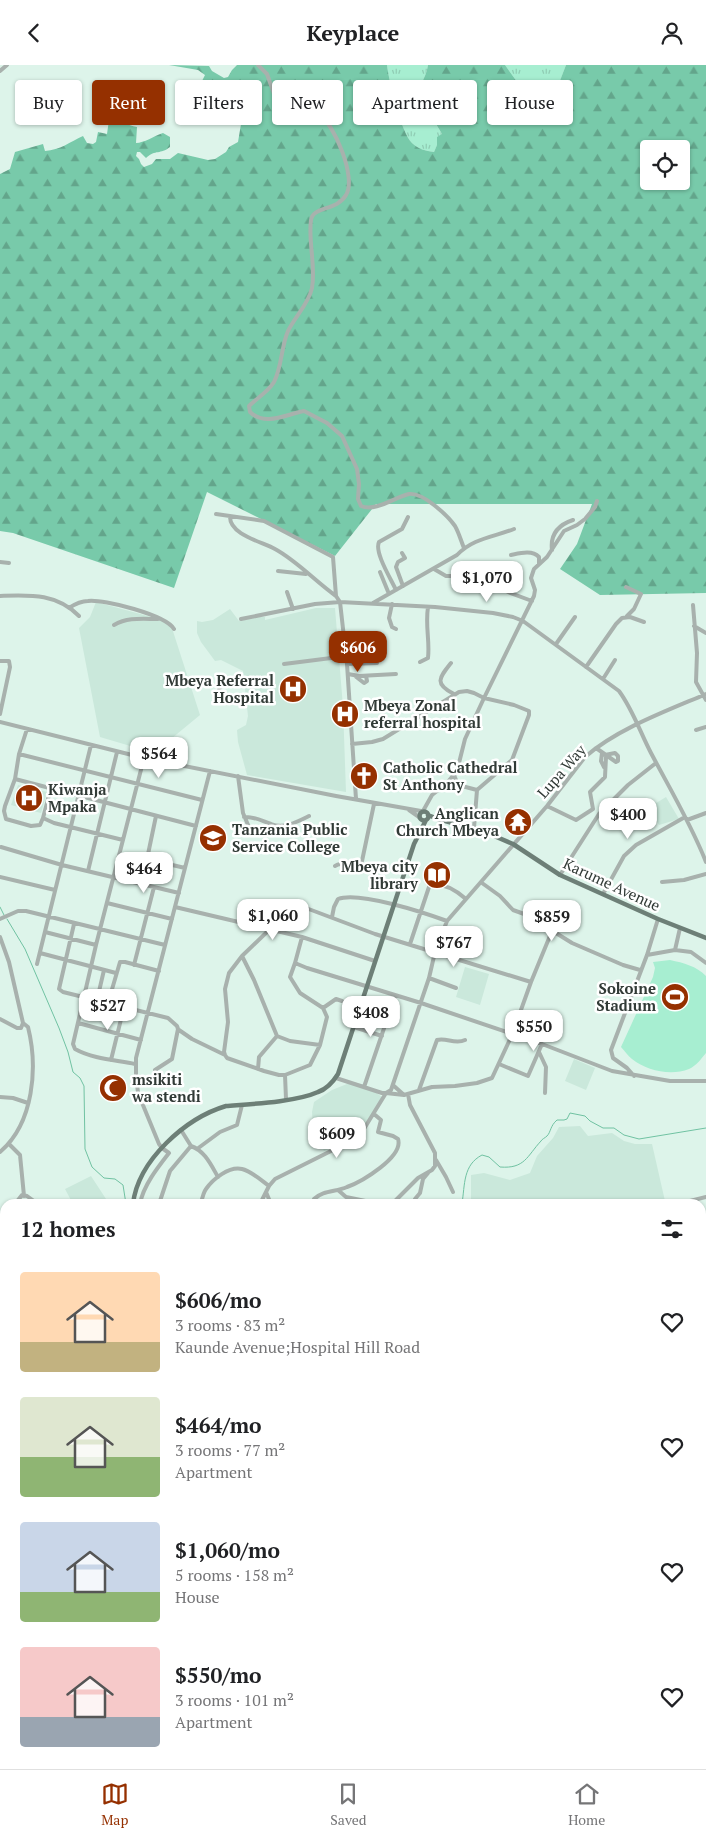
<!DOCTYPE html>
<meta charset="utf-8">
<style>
body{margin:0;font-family:"PT Serif",serif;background:#f2f2f2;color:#202124;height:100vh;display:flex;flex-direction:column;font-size:19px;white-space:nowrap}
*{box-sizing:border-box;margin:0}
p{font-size:16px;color:#757577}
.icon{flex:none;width:28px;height:28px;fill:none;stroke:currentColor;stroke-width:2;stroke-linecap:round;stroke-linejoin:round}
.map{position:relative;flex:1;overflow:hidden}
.details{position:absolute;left:0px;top:1134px;width:706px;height:571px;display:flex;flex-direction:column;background:#fff;border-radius:15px 15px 0 0;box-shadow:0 1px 4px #0004}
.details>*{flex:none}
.hud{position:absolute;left:15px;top:15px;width:676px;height:45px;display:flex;gap:10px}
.fabs{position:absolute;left:640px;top:75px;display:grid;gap:10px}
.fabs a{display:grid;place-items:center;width:50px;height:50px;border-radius:5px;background:#fff;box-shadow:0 1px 4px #0004;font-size:25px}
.price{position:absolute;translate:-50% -42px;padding:0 11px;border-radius:10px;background:#fff;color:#222;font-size:16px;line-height:32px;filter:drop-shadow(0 1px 2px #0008)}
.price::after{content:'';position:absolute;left:50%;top:30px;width:15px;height:11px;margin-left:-8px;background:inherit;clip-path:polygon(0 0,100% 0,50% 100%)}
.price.selected{background:#953000;color:#fff}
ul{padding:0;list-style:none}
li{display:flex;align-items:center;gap:15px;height:125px;padding:0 20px}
li span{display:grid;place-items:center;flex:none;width:140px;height:100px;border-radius:5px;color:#555}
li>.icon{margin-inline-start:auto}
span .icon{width:60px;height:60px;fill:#fffc;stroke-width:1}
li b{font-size:21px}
h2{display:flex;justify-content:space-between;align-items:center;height:60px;padding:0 20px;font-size:21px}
.tag{padding:0 18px;border-radius:5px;background:#fff;box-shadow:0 1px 4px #0004;font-size:18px;line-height:45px}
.tag.selected{background:#953000;color:#fff}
header{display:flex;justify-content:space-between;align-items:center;height:65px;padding:0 20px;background:#fff;font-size:22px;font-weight:600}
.tabs{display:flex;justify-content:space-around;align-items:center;height:70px;border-top:1px solid #e0e0e0;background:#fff;font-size:14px;color:#757577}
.tabs a{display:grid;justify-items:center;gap:2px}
.tabs .selected{color:#953000}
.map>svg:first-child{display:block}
.built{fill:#cae8db}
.grass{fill:url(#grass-tufts)}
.forest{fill:url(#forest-firs);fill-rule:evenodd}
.pitch{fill:#a7eed1}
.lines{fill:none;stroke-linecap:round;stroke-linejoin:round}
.stream{stroke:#70c2a2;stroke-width:1}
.minor{stroke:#a8b1ad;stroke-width:4}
.major{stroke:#6d7f77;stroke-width:4.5}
.highway{stroke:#586d64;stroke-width:5}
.labels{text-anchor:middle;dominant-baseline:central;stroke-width:5;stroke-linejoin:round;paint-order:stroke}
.poi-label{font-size:15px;font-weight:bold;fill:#313a36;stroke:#fff;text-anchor:start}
.street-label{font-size:15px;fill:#313a36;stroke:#fff}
</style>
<header><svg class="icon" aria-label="back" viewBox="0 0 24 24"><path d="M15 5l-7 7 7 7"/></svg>Keyplace<svg class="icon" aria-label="person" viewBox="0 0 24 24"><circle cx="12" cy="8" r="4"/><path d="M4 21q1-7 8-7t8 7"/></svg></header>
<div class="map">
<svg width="706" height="1704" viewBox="0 0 706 1704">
<defs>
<pattern id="grass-tufts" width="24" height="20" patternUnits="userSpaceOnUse" patternTransform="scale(1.25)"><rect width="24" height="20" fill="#a7eed1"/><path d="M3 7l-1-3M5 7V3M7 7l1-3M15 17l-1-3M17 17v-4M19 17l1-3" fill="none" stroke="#90cdb4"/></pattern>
<pattern id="forest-firs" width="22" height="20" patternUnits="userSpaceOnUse" patternTransform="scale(1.25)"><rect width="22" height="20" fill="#78caaa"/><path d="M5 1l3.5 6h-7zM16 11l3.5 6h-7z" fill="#63a58b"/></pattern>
</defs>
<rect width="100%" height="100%" fill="#ddf4ea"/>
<path class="built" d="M96,537l74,20 30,93 -46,38 -54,-16 -21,-109 11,-11z
M316,543h19l8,99 3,85 -99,-17 -9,-33 -1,-12 9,-5 2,-9 -5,-45 -22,-11 -6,1 -14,-19 -4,-9v-12l5,1 11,-2 17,-11 9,12 19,-4h7v3z
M18,720l29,7 -6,21 -30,-8z
M666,732l13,22 -20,6 -11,-17z
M465,902l24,7 -9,31 -24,-8z
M574,994l21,9 -9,22 -21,-9z
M352,1017l14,3 16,12 -17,31 -17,12 -24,11 -11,-25 -1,-14 2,-10 18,-12z
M580,1061l8,10 24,-3 12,8 11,3h17l13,57 -12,3h-182v-29l13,-2 26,7 20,-7 7,-17 16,-18 6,-11z
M91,1111l17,26 -35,2 -8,-15z
M542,1700h99l2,4h-102z"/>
<path class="grass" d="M387,0h41c-2,15 -13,25 -13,38h8l19,31 -8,18c-8,-1 -16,-3 -22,-9 -11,-11 -23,-61 -25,-78z
M505,0h61l-20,53 -11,-11z"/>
<path class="forest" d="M169,0l40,1 3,5 12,7 4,-1 4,-7 5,-5h150c2,17 14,67 25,78 6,6 14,8 22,9l3,-7v-8l5,-3 -18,-30h-9c0,-14 11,-24 13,-39h77l30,42 11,10 20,-52h140v528l-106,2 -40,-26 17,-25 15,-40h-216l-41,52 -128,-64 -33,96 -161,-55 -13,-2v-357l10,-5 5,-17 28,-8 2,7c15,-1 25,-9 38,-15l4,7 6,1 3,-2 2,-10 9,2 2,-14c12,-1 17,5 28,7l-1,16c8,0 18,-7 27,-10l7,4v10c-10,8 -14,2 -24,11l-6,-6h-3l-1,4 3,3 2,5 3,3 8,-3 4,-5h14l8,-6 30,7 7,-1 11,-7 3,-5 9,-5 3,-18c-4,-4 -5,-12 -11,-16 -17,-9 -35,-3 -52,-9l1,-6 22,-10 4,-8 -7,-5zM649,84h32v32h-32z"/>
<path class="pitch" d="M670,895c14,3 26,6 36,16v77c-5,6 -10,13 -17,16 -18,7 -42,2 -57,-10 -4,-3 -7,-8 -11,-12l32,-70 2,-9 -2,-6z"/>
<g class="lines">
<path class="stream" d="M0,842l4,8
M7,854l18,30 34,79 9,24 5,20 7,6 4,8 1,63 7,18 12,11 11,1 8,6 3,19
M462,1139c3,-20 1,-39 20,-49l7,2 11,10c25,2 27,-11 41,-26 1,-2 4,-3 6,-5 4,-4 3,-10 10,-16h7l3,-1 3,-6 15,3 5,5 13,7h11l10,7 15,4 67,-11
M0,1387h5
M0,1430l5,1"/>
<path class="minor" d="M258,0l9,9 11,31 3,4c12,2 27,-4 37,4 16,10 39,65 28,82 -9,16 -33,11 -35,25 -3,22 5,46 1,68 -3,15 -17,29 -24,43 -7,16 -6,36 -14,51 -6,10 -17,16 -25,24l1,6c15,15 37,2 54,-1l23,12 15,13 15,33 2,15 -1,15 3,7c15,6 34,-9 48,-12 14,-2 39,22 46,32 4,7 6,15 9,22
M0,6l7,-6
M216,449l48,7 69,36 3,39 4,6 -25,2 -74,15
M230,452c0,18 33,25 45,32 22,12 40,32 61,47
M552,485c-2,-16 6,-25 21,-30
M402,488l3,5 -7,4 -2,5 7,19
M511,490c10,-2 21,-5 28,2v7
M0,497l9,1
M434,504l12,7h7
M278,506l28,3
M380,507l9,22
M626,522l15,7 -7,15 -7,7
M396,525c-5,-11 -22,-38 -17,-48l23,-13 6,-12
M287,527l6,17
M508,527l24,9
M0,531c30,-1 56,-3 79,20
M373,538l84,-48c16,-17 37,-18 57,-26
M392,539l-3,14 3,9 4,2
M693,540l4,48 -1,29 10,18
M69,543c6,-4 12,-7 19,-7 16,-2 78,14 86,28
M114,560c14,-8 28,-6 44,-6
M694,561l12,7
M556,579l19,-27
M0,596h9l1,6 -10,47
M420,597l8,-4c2,-18 -3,-32 0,-51
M451,598c-12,15 -17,21 3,31
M284,599l63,-8
M347,599l30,-1
M586,602l30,-43 6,-6 8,-1 14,5
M348,609l11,2 37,-2
M355,611l9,7 3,-2 -1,-5
M603,614l12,-19
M217,631l3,-9
M0,657l144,36 192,38 85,15
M27,664l-8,25 -4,25 -10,27 -1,5 2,8 25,7 9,-1 3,-7 8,-30
M696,665l10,-3
M352,679l20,-2 11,-3 76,-47 8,-1 7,2 10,5 30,7 15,6v4l-17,45 -35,30 -19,-5 -4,-10
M596,683l20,14 2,-1v-5l-3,-3 -10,2
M602,688l-1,8 3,6
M19,689l183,46
M238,711l5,37 8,19
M15,714l181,47
M443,721l15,1
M356,734l-9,-135 -7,-62 95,5 58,6 20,4 10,4 96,70c14,19 21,41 32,62 19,36 40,71 55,109
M547,741l29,14 17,-11 -3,-17 15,-15 1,-20
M409,745l10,7
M423,746l9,-16 14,-11 11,-13 8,-32 19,-41 50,-102 1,-6 -4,-12 3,-9 13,-12 17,-26 13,-6 8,-6 10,-12 2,-6
M156,751l-9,43 38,9
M244,752c10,-1 18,4 27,7 13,5 26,-2 38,-8
M43,753l11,5 69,17
M687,755l19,-7
M474,763l3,-38
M1,782l61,18 117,28
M335,801c9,-5 18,-1 27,-5l12,-57
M88,806l29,-119
M560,810l39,-61 29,-29 28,-22
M0,812l55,13
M662,817l22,-2 22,-6
M482,818l18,13 13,14 14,5 45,28 51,22 17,5
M603,829l21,-38 12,-11 49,-28
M107,838l65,16
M175,842l127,30 73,24
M306,843l69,26 156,48
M332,852l2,-10 4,-8c21,-8 87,14 109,22
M0,854l18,-8h8l139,34
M74,859l-15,65 4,3 105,26 9,8 1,3 -6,30 -17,11
M269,865l-27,26 -13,17 -4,16 3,33 -4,30 1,3 2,3 37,13 15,4h6l25,-10 10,-20 7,-28 -4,-9 -23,-15 -10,-16 5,-14
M45,867l51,13
M0,872l9,25 14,61 -2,5h-4l-17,-9
M302,872l-7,26 12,5 114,35 121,41 70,27 58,10h36
M410,879l20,-60c13,-1 26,6 36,15
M675,885l16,2 15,11
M40,888l76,20
M647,890l28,-5 5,-22
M242,891l12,24 23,56 13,5 30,4
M37,899l54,-219
M134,900l20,-78
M429,913l27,10
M97,935l7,-30
M108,938l12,-41h5l34,9
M323,943l13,-9 6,2
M78,958l63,17
M354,962l28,9
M179,965l13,9 33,16
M539,987l7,15 -1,26
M111,995l13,-53
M135,999c-20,-4 -42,-5 -60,-15l-2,-5 23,-99 48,-187
M499,999l29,12 14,-32
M258,1004l1,-12 18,-21
M285,1010l1,24
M634,1011l-7,-8 -14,-10 -2,-8 36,-95 11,-36
M336,1013l46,15h4l5,-3 38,-112 6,-26 12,-31 100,-115 38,-49c32,-28 81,-46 121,-63
M394,1021l10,9
M364,1022l31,-91
M419,1025l18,-50c9,-3 18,5 28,0
M0,1032l13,1 15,5
M9,1079l11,11 4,41
M191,1081c14,5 20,19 27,31
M197,1084l23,-17 17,-7 5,-20
M0,1087c34,-29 38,-85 28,-125l-5,-4
M436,1095l10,17 7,15
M338,1125l8,7 34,7
M266,1127l5,12
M415,1134l5,-6 3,-14 5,-6
M15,1139l7,-9 5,1 11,8
M140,1139c3,-18 18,-37 29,-51l-7,-5 -3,-4 -21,-51 -2,-19v-16l74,-287
M159,1139l11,-33 21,-25 -10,-16
M201,1139c1,-5 2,-11 5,-15 7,-10 23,-23 36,-20 9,2 19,11 27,17
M260,1139l9,-18 6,-7 84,-42 27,-44 18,2 28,-8 23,-1 22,-3 15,-5 20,-43 19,-53 21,-51
M315,1139l-1,-5c9,-9 22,-7 33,-12 14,-5 57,-30 51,-48l-5,-3 -15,-4 3,-12 -7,-6
M392,1139l26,-26 14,-8 3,-4v-13l-25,-48 -2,-11
M678,1139l28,-7
M0,1155l4,1 1,3
M701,1156l5,10
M5,1171c-5,16 -5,34 0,50
M0,1231l5,-9
M701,1262l5,-2
M0,1345l5,-4
M701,1387l5,-2
M0,1414l5,4
M0,1448l5,-1
M0,1462l5,5
M701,1509l5,-2
M0,1522l5,1
M701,1548l5,9
M701,1601l5,-3
M0,1612l5,-3
M701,1635l5,10
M0,1639l5,-1
M0,1671h5
M701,1689l5,-2
M216,1700l9,4
M183,1704l2,-4
M242,1704l1,-4
M280,1704l1,-4
M361,1704l1,-4
M531,1704l1,-4
M664,1704l9,-4"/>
<path class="major" d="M419.5 751a4.5 4.5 0 1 1 9 0a4.5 4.5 0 1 1-9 0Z
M428,750l10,4 47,13 28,12 47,31 98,44 48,19
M133,1139c5,-44 53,-86 93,-98 25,-2 70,-4 92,-14 9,-3 15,-10 20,-18l76,-230 12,-24
M0,1411l5,-4"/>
<path class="highway" d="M40,1704l19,-2 23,2"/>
</g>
<defs>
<symbol id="hospital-disc" viewBox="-11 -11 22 22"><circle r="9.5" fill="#953000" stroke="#fff"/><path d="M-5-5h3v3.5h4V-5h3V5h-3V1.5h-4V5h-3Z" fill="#fff"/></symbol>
<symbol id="church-disc" viewBox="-11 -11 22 22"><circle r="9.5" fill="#953000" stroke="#fff"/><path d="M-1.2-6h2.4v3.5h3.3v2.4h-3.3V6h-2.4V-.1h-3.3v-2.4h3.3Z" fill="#fff"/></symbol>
<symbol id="temple-disc" viewBox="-11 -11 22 22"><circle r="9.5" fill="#953000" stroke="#fff"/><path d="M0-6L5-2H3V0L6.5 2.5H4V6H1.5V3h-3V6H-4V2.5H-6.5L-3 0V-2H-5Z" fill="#fff"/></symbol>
<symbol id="university-disc" viewBox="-11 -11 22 22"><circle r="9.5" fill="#953000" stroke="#fff"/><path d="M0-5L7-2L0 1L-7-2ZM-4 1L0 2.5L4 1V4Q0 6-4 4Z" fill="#fff"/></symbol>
<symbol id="library-disc" viewBox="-11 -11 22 22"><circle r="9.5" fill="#953000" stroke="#fff"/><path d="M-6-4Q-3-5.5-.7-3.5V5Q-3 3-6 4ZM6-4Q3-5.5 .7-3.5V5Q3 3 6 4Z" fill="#fff"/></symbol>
<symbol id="stadium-disc" viewBox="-11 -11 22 22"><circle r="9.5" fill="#953000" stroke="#fff"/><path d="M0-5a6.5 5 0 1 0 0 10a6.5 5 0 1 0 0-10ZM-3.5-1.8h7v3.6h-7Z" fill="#fff"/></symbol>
<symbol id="mosque-disc" viewBox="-11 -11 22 22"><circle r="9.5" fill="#953000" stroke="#fff"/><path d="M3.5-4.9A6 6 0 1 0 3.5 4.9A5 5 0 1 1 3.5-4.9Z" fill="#fff"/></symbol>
</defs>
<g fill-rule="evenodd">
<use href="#hospital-disc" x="277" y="608" width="32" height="32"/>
<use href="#hospital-disc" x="329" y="633" width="32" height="32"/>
<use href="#church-disc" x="348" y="695" width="32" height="32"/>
<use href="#hospital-disc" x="13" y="717" width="32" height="32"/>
<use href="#temple-disc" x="502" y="741" width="32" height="32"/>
<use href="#university-disc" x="197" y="757" width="32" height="32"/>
<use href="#library-disc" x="421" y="794" width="32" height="32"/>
<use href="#stadium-disc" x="659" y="916" width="32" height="32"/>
<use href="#mosque-disc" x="97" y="1007" width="32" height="32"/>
</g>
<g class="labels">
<g class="poi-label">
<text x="274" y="615" text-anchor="end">Mbeya Referral<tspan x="274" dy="17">Hospital</tspan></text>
<text x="364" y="640">Mbeya Zonal<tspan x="364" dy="17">referral hospital</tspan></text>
<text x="383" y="702">Catholic Cathedral<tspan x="383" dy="17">St Anthony</tspan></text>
<text x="48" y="724">Kiwanja<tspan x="48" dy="17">Mpaka</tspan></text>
<text x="499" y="748" text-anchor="end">Anglican<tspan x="499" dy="17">Church Mbeya</tspan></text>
<text x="232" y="764">Tanzania Public<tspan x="232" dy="17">Service College</tspan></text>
<text x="418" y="801" text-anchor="end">Mbeya city<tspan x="418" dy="17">library</tspan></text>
<text x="656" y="923" text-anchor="end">Sokoine<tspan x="656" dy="17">Stadium</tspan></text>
<text x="132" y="1014">msikiti<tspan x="132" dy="17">wa stendi</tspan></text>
</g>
<g class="street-label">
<text transform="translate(561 706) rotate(-49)">Lupa Way</text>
<text transform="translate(612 819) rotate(25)">Karume Avenue</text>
</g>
</g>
</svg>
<div class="fabs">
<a><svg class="icon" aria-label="locate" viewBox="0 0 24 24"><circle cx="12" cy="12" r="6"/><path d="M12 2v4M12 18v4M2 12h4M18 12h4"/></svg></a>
</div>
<b class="price" style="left:487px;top:538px">$1,070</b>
<b class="price selected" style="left:358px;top:608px">$606</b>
<b class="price" style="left:159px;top:714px">$564</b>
<b class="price" style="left:628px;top:775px">$400</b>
<b class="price" style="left:144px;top:829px">$464</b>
<b class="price" style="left:273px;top:876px">$1,060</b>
<b class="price" style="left:552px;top:877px">$859</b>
<b class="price" style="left:454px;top:903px">$767</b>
<b class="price" style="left:108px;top:966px">$527</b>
<b class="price" style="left:371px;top:973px">$408</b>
<b class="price" style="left:534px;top:987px">$550</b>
<b class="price" style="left:337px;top:1094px">$609</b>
<div class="hud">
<a class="tag">Buy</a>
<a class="tag selected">Rent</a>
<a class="tag">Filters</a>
<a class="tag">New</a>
<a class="tag">Apartment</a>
<a class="tag">House</a>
</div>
<section class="details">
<h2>12 homes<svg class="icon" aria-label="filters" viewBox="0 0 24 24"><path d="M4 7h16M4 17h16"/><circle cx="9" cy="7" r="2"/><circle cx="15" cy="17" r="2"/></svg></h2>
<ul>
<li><span style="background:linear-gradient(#ffd9b3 70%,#c2b280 0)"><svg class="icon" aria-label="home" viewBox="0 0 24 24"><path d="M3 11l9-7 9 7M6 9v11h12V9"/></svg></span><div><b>$606/mo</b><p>3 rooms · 83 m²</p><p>Kaunde Avenue;Hospital Hill Road</p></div><svg class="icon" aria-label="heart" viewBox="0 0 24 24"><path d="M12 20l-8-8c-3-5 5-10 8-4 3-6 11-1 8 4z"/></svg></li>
<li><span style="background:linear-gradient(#dfe7d0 60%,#8fb573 0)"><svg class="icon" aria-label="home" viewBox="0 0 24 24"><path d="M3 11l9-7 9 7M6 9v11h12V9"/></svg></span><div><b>$464/mo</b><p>3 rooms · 77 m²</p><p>Apartment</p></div><svg class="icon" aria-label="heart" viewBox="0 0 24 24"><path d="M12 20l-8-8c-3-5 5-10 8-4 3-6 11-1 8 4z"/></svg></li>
<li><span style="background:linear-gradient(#c9d6e8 70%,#8fb573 0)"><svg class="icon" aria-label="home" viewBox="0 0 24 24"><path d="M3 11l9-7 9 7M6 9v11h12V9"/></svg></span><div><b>$1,060/mo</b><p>5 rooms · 158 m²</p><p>House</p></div><svg class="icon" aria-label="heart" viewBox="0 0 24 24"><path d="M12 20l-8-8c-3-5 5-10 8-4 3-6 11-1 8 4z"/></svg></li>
<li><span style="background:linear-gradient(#f6c9c9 70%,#9aa5b1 0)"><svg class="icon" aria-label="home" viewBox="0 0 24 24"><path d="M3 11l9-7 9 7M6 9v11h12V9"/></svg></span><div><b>$550/mo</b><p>3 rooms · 101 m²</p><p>Apartment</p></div><svg class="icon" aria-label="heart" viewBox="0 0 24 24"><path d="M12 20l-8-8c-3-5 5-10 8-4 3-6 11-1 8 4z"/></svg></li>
</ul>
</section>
</div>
<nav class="tabs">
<a class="selected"><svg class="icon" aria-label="map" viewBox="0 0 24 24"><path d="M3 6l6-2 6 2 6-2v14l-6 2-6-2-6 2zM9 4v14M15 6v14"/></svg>Map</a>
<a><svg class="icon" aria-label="saved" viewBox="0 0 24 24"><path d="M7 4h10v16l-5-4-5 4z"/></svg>Saved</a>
<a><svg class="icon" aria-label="home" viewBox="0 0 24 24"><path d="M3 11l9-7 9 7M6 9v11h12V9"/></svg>Home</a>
</nav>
